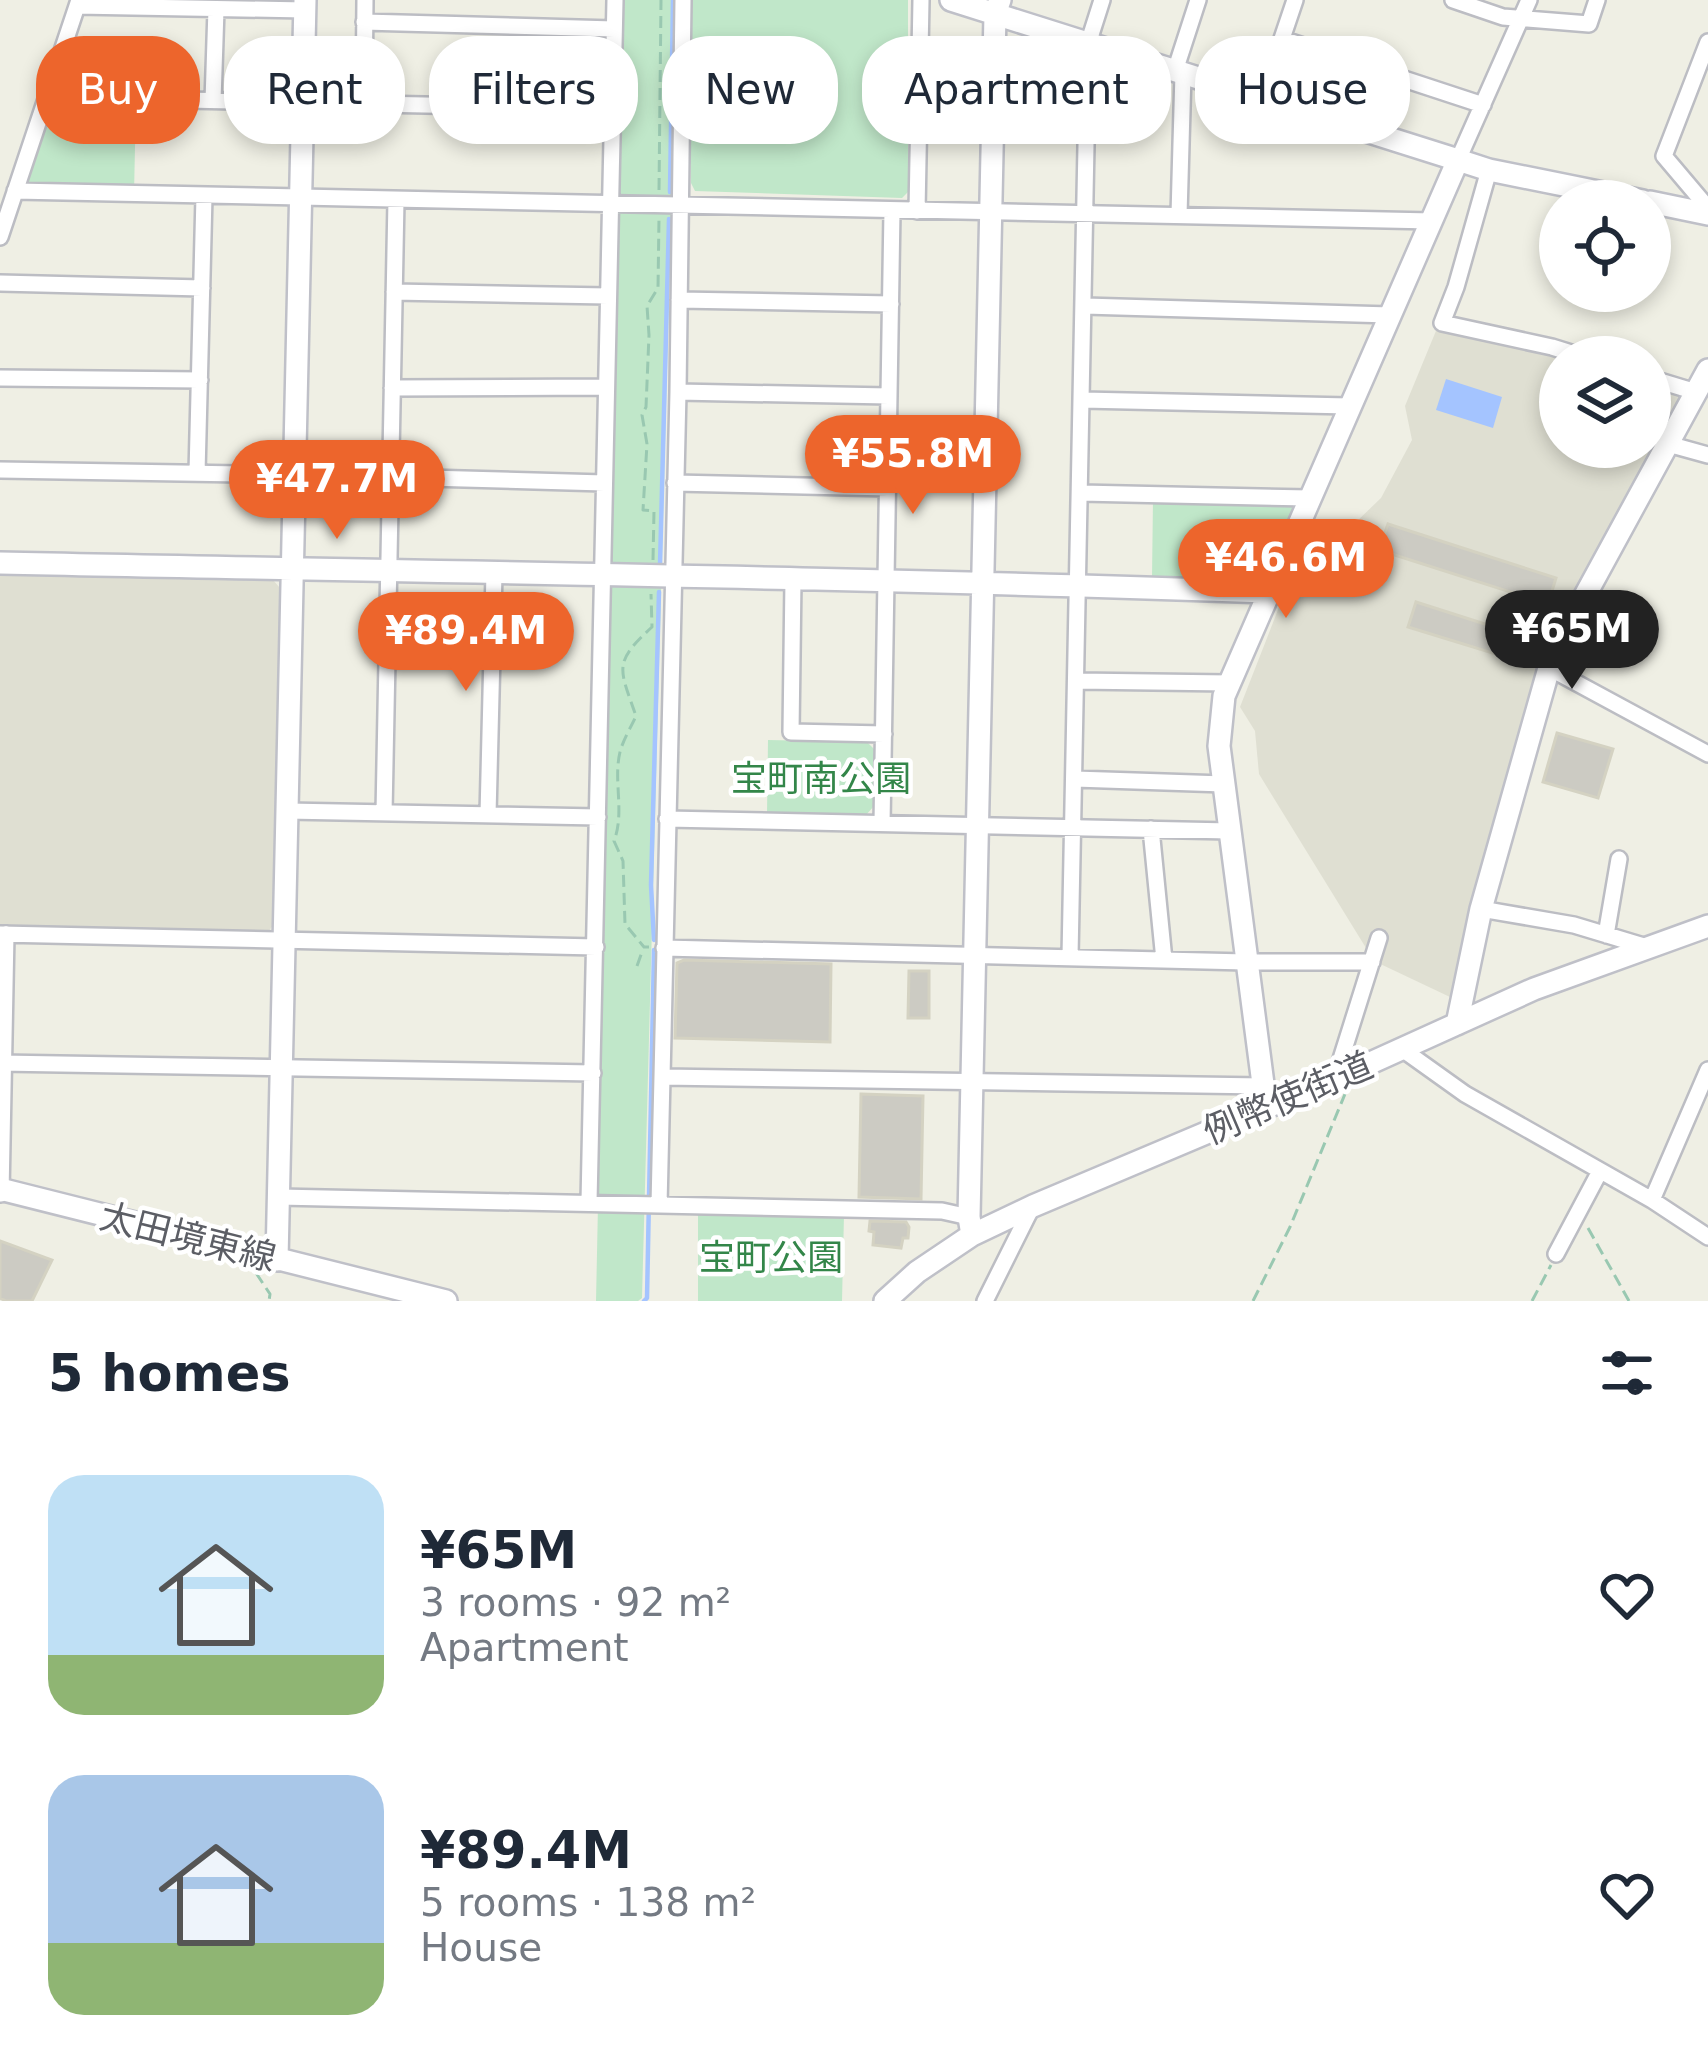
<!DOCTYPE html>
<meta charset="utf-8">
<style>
body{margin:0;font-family:"DejaVu Sans","Noto Sans JP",sans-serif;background:#f6f6f7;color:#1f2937;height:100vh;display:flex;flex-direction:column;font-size:45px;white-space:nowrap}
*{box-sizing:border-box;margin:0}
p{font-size:39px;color:#747a83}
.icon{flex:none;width:66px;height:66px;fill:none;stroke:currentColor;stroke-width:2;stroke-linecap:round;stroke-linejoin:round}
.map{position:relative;height:1301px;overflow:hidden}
.drawer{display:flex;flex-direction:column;background:#fff;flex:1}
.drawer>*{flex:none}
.hud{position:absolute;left:36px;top:36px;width:1638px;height:108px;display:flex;gap:24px}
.tools{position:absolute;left:1539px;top:180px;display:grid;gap:24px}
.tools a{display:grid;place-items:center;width:132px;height:132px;border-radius:50%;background:#fff;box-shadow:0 6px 18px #0003;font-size:60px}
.price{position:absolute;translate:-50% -102px;padding:0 27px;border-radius:42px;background:#ed652c;color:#fff;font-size:39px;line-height:78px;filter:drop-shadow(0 3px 6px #0008)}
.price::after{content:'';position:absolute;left:50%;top:72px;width:36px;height:27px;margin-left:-18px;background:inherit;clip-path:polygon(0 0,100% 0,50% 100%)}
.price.on{background:#222;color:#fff}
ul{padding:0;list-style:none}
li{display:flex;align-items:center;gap:36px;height:300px;padding:0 48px}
li span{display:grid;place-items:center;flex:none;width:336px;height:240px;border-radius:36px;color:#555}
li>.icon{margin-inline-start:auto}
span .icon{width:144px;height:144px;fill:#fffc;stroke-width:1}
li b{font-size:51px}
h2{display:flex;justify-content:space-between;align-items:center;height:144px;padding:0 48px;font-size:51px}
.tag{padding:0 42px;border-radius:48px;background:#fff;box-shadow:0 6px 18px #0003;font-size:42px;line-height:108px}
.tag.on{background:#ed652c;color:#fff}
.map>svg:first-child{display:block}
.education{fill:#dfdfd2}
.green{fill:#c0e7c9}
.water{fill:#a4c4ff}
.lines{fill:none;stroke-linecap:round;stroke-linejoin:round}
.stream{stroke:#a4c4ff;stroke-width:4.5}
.building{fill:#cccbc3;stroke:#d4d2c2;stroke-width:3}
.street-casing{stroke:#bcbdc3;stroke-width:20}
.secondary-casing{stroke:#bfc0c8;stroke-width:26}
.path{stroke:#99c8b1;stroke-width:3;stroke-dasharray:12 6;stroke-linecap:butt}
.street{stroke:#fff;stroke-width:15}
.secondary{stroke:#fff;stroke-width:21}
.labels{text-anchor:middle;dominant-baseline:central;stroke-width:9;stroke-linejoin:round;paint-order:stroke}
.park-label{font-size:36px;fill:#338649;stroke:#fff}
.street-label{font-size:36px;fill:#5c5e65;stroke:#fff}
</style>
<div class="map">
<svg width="1708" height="1301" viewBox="0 0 1708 1301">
<rect width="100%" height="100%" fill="#efefe4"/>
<path class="education" d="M1438,326l113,25 9,6v90h90v-65l32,10 -134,255 -77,263 -21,87 -76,-36 -115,-187 -4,-43 -15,-24 61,-156 27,-2 53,-51 31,-58 -7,-34z
M0,572l273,8 7,8 -5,335 -7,9 -268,-4z"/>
<path class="green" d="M623,0h54l-35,1298 -4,3h-42z
M691,0h217v192l-6,6 -207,-7 -4,-8z
M46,97l90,3 -2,94 -119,-3z
M1153,499l136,3 7,9 -28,61 -13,7 -103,-1z
M768,740l99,2 8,8 -1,56 -8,9 -99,-1z
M698,1212l146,3 -2,86h-144z"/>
<path class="water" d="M1446,379l56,18 -9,31 -57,-18z"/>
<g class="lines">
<path class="stream" d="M670,192l3,-192
M660,565l9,-346
M654,940l-3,-55 8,-293
M644,1301l3,-3 7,-348"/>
</g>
<path class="building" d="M1388,524l168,54 -8,26 -169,-54z
M1416,602l94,30 -8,24 -94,-29z
M1557,733l56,16 -15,49 -55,-16z
M684,960l147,4 -1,78 -155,-4 2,-75z
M909,971h20v47h-21z
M861,1094l62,2 -2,103 -62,-2z
M870,1221l36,1 3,5 -1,11h-5l-2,10 -28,-3 1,-13 -5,-1z
M0,1241l52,19 -20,41h-26l-6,-3z"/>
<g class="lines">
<defs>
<path id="street" d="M1453,0l50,17 86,7 8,-24
M77,6l228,4
M364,22l250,7
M1282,39l201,66
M1708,42l-44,114 44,52
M1175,71l23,-71
M46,97l567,12
M1262,98l33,-98
M213,101l3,-92
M364,104l1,-104
M1458,160l71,-160
M1489,170l-33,117 -14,36 110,24 32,10
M15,191l1417,30
M917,211l4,-211
M1179,215l4,-142
M0,237l79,-237
M0,283l202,5
M394,292l214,4
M679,300l212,4
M1085,306l305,9
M0,378l200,2
M1650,378l46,14
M392,388l214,-1
M678,392l211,4
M1083,400l266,6
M1668,444l40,11
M0,470l295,5
M197,473l7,-277
M391,477l213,6
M675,483l213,5
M1081,493l228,5
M793,579l-2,153 93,2
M1549,668l159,86
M1077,681l152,2
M1075,779l149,5
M287,811l311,6
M384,813l12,-613
M488,815l6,-242
M667,819l563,12
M882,824l10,-613
M1151,829l13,131
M1481,909l93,16 73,22
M0,934l596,13
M1606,935l13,-76
M664,948l582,14h126
M1070,957l18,-913 14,-44
M1402,1049l63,45 187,106 56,37
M0,1063l593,10
M662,1077l601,9
M1335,1078l44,-140
M1,1194l5,-260
M279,1197l663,14 27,6
M1652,1200l56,-130
M589,1202l26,-1202
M659,1205l19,-813 5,-392
M1556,1254l43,-81
M985,1301l47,-94"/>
<path id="secondary" d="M951,0l507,160 31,10 154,31
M1650,202l58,12
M0,563c422,9 845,14 1267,29
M1457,1024l24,-115 68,-241 8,-21 151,-277
M1266,1107l-47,-361 5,-50 234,-536
M0,1189l446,112
M972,1235l-3,-18 26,-1203 5,-14
M277,1260l28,-1260
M885,1301l32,-29 55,-37 61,-29 322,-136 179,-81 174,-63"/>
</defs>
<use href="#street" class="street-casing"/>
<use href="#secondary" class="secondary-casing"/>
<path class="path" d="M659,190l2,-190
M653,560l1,-49 -11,-1 4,-66 -5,-29 4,-8 3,-72 -2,-29 11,-18 1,-70
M649,947h-5l-19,-23 -2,-63 -9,-20c11,-29 -1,-60 6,-89 3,-12 11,-25 16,-36 -17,-49 -23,-53 16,-89l-1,-33
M637,966l6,-17
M1588,1228l41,73
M256,1273l14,21 -1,7
M1253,1301l37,-74 55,-133
M1532,1301l19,-36"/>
<use href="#street" class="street"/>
<use href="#secondary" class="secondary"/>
</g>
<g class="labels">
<g class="park-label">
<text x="821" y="778">宝町南公園</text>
<text x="771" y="1257">宝町公園</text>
</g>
<g class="street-label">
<text transform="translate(1288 1098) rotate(-23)">例幣使街道</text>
<text transform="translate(188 1237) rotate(14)">太田境東線</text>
</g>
</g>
</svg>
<div class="tools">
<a><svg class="icon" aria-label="locate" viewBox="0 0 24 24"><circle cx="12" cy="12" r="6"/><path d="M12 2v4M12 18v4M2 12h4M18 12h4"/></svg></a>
<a><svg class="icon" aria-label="layers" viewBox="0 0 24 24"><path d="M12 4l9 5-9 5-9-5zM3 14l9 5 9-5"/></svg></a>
</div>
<b class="price" style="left:913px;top:517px">¥55.8M</b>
<b class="price" style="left:337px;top:542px">¥47.7M</b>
<b class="price" style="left:1286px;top:621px">¥46.6M</b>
<b class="price on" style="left:1572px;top:692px">¥65M</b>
<b class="price" style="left:466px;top:694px">¥89.4M</b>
<div class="hud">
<a class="tag on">Buy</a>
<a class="tag">Rent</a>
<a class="tag">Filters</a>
<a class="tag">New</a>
<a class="tag">Apartment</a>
<a class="tag">House</a>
</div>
</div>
<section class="drawer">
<h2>5 homes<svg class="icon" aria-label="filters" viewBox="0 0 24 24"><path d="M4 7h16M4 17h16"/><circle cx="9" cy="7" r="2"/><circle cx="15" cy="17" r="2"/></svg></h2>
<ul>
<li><span style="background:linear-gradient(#bfe0f5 75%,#8fb573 0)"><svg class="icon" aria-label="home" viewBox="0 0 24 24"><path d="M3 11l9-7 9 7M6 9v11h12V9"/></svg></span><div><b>¥65M</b><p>3 rooms · 92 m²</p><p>Apartment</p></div><svg class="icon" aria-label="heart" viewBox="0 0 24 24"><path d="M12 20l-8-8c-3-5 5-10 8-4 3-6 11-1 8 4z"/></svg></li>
<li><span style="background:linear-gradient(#a9c7e8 70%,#8fb573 0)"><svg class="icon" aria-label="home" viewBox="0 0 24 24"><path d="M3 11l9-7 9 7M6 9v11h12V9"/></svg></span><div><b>¥89.4M</b><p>5 rooms · 138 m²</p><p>House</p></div><svg class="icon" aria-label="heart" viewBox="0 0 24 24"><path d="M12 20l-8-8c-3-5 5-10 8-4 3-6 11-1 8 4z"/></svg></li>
</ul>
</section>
